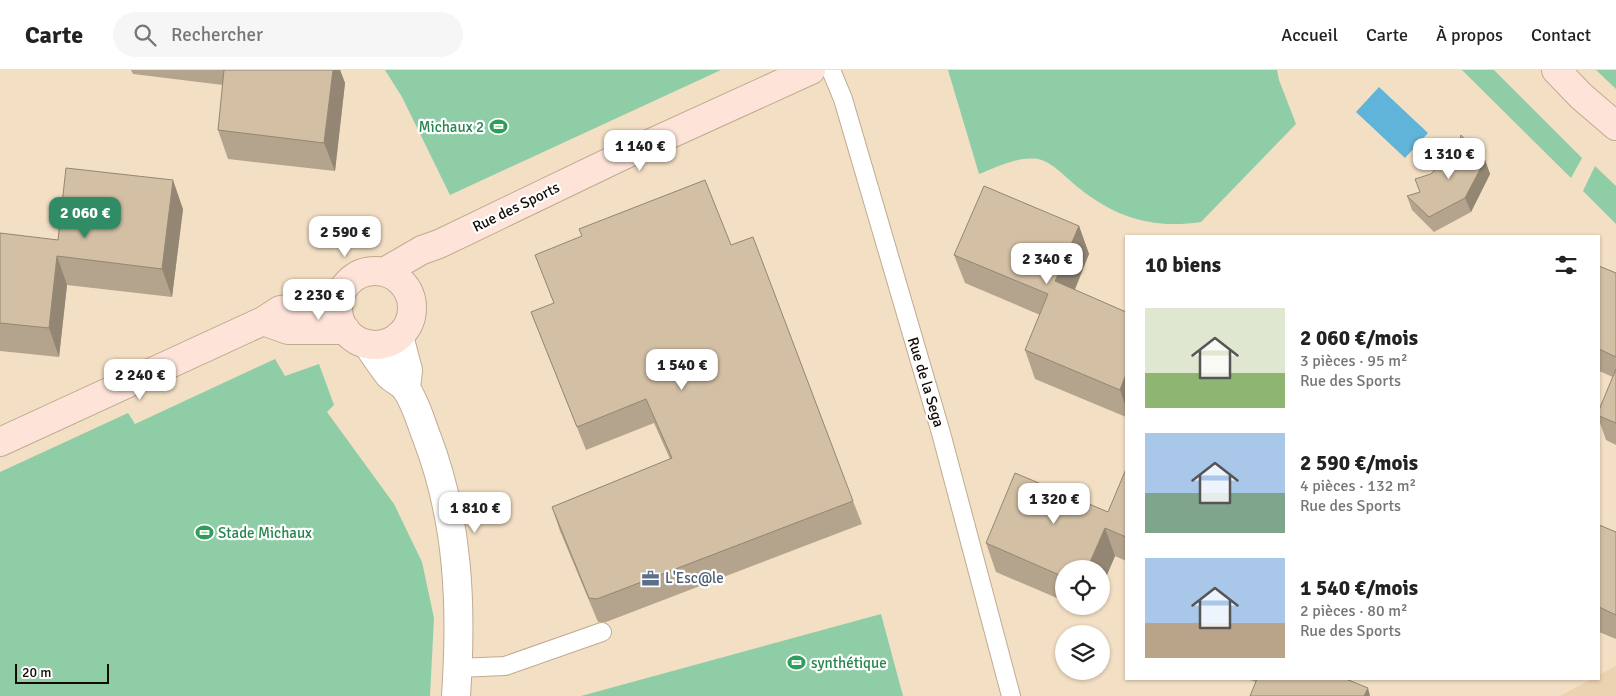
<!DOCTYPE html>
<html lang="fr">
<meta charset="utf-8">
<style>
body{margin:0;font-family:Signika,sans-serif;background:#f6f6f6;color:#222;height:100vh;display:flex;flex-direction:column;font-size:19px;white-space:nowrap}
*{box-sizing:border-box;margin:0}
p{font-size:16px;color:#767676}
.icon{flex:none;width:28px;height:28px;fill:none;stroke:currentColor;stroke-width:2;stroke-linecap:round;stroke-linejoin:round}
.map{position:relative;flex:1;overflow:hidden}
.sheet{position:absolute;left:1125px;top:165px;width:475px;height:445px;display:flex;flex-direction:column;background:#fff;border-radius:0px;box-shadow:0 1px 4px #0004}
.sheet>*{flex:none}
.buttons{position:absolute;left:1055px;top:490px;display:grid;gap:10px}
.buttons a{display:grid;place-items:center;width:55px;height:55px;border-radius:50%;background:#fff;box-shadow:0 1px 4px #0004;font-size:25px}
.scale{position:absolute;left:15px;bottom:12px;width:94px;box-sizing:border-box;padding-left:5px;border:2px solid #120b04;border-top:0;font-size:14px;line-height:18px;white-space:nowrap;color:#120b04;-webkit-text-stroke:4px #fff;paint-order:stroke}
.price{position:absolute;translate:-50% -42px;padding:0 11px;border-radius:10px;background:#fff;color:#222;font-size:16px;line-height:32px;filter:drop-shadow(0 1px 2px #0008)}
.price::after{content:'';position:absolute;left:50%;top:30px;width:15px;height:11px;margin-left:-8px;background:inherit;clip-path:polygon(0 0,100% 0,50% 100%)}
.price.current{background:#2f8c64;color:#fff}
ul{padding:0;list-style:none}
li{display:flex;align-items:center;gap:15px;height:125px;padding:0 20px}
li span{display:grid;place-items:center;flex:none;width:140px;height:100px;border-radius:0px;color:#555}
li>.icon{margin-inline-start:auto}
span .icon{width:60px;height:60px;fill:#fffc;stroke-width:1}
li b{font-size:21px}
h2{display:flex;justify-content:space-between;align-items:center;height:60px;padding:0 20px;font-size:21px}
header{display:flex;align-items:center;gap:30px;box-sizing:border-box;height:70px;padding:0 25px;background:#fff;border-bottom:1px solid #e0e0e0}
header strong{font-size:24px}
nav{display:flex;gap:28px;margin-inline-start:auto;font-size:18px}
.search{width:350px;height:45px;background:#f6f6f6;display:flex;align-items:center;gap:12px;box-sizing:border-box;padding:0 18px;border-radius:28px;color:#767676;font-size:19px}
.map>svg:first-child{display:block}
.built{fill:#ebd2b1}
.green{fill:#8fcda7}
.water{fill:#60b4d9}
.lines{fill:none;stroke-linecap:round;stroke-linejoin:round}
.service-casing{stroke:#bfab91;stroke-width:20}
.tertiary-casing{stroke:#bfab91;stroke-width:30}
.secondary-casing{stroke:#bfab91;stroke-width:30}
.service{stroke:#fff;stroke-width:18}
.tertiary{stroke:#fff;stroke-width:28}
.secondary{stroke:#fee3d8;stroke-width:28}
.wall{fill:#b5a48d}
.shaded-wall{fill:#938673}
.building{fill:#d2bfa4;stroke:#938673}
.labels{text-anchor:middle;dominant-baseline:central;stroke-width:4.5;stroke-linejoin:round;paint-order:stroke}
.leisure-label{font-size:15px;fill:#27864d;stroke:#fff;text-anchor:start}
.street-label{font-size:15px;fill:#120b04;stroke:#fff}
.service-label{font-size:15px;fill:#4e5e75;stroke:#fff;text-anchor:start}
</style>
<header>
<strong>Carte</strong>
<div class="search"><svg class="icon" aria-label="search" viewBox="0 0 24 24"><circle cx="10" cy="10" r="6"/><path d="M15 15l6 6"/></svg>Rechercher</div>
<nav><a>Accueil</a><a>Carte</a><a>À propos</a><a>Contact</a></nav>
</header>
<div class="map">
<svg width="1616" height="626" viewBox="0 0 1616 626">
<rect width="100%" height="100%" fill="#f3dfc4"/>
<path class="built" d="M1616,596v30h-56l32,-17h7v-4z"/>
<path class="green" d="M385,0h336l-271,125 -48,-98z
M948,0h329l2,10 17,44 -95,98c-48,7 -85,-4 -122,-34 -12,-9 -26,-26 -41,-29 -20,-3 -41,8 -59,15z
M1462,0h32l88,88 -11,20z
M1596,0h20v19z
M1595,96l21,20v38l-33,-33z
M275,289l10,17 34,-12 15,41 -7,7 67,92 28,58 12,56 -4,78h-430v-224l128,-59 7,11z
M881,544l22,82h-322z"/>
<path class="water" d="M1379,17l49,46 -23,25 -49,-46z"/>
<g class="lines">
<defs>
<path id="service" d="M831,0l12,29 98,334 70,263
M458,598l47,-2 97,-34"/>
<path id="tertiary" d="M399,266l9,34 -2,19
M367,274c7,10 14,21 22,31 5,5 13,8 17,14 10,14 15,34 21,49 32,84 35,169 29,258"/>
<path id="secondary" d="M1556,0l25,26 35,30
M338 238a37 37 0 1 1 74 0a37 37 0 1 1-74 0Z
M384,202l38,-22 17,-6 181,-87 191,-87
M263,251l25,9h58
M0,372l263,-121 17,-11 59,-9"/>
</defs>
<use href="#service" class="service-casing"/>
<use href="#tertiary" class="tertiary-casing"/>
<use href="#secondary" class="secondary-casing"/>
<use href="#service" class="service"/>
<use href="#tertiary" class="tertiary"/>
<use href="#secondary" class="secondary"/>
</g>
<path class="wall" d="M131,0h209l5,13 -10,88 -107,-12 -10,-29 5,-45 -90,-11z
M1485,90l5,14 -19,38 -37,20 -22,-22 -5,-14 13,-4z
M183,139l-11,88 -105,-12 -8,72 -59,-6v-118l58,7z
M1079,156l10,28 -14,36 51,22v105l-91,-38 -10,-29 15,-35 -75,-32 -11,-28z
M731,175l122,256 9,23 -256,98h-8l-38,-91 -8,-24 118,-48 -16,-36 -68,27 -55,-138 23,-9 -19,-48z
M1599,196l17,7v172l-10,-5 -7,-20v-10l14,-33 -14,-6z
M1126,399v92l-11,-5 -14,33v-20h-37v32l-68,-29 -10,-29 122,-31z
M1599,455l17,7v107l-17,-7z
M1077,536h17l-3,6z
M1247,609h99l-90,3z"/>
<path class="shaded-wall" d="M333,0h7l5,13 -10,88 -11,-28z
M1485,90l5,14 -19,38 -6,-14z
M173,110l10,29 -11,88 -10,-28z
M1079,156l10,28 -23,56 -11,-29z
M57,186l10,29 -8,72 -10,-29z
M1126,304v34l-6,-18z
M1105,458l10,28 -14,33v-20h-14z
M1089,536h5l-3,6z
M1368,618l2,8h-6z"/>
<path class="building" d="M224,0h109l-9,73 -106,-13z
M1461,65l24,25 -20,38 -36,19 -22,-21 13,-4 -5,-13 16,-5 11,-12 6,-14 10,3z
M66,98l107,12 -11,89 -105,-13 -8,72 -49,-5v-90l58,7z
M705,110l26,65 22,-8 100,264 -256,98 -8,-1 -37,-91 120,-49 -26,-59 -69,28 -46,-115 23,-9 -19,-48 47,-19 -3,-7z
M984,116l95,40 -24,55 71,31v62l-6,16 -95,-40 23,-56 -94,-39z
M1599,196l17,7v84l-17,-8z
M1616,299v54l-17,-7v-6z
M1126,399v68l-21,-9 -18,41h-23v8l-78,-34 29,-70 93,39z
M1599,455l17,7v83l-17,-8z
M1257,609h89l22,9 -4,8h-114z"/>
<defs>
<symbol id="stadium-bare" viewBox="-9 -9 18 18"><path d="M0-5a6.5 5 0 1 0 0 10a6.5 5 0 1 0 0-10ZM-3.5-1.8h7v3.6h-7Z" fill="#2e9e5b" stroke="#fff" stroke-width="2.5" paint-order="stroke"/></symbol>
<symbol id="office-bare" viewBox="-9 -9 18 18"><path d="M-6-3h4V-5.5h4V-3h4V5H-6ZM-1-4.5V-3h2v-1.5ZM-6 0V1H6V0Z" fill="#5c6f8a" stroke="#fff" stroke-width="2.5" paint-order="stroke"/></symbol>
</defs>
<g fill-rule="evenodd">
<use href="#stadium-bare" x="486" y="44" width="25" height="25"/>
<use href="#stadium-bare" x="192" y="450" width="25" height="25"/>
<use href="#office-bare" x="638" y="496" width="25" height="25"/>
<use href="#stadium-bare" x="784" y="580" width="25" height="25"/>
</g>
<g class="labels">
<g class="leisure-label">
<text x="484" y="57" text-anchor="end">Michaux 2</text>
<text x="218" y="463">Stade Michaux</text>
<text x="811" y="593">synthétique</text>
</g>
<g class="street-label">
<text transform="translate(516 137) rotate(-26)">Rue des Sports</text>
<text transform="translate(926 312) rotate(73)">Rue de la Sega</text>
</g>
<g class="service-label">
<text x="665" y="508">L'Esc@le</text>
</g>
</g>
</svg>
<div class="buttons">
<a><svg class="icon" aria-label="locate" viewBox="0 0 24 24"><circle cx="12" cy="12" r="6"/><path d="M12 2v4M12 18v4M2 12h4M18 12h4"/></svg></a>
<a><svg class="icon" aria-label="layers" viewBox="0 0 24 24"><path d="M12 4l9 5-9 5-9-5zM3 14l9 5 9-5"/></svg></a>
</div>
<div class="scale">20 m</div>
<b class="price" style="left:640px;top:102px">1 140 €</b>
<b class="price" style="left:1449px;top:110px">1 310 €</b>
<b class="price current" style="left:85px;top:169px">2 060 €</b>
<b class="price" style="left:345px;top:188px">2 590 €</b>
<b class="price" style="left:1047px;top:215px">2 340 €</b>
<b class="price" style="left:319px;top:251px">2 230 €</b>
<b class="price" style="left:682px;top:321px">1 540 €</b>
<b class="price" style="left:140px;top:331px">2 240 €</b>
<b class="price" style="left:1054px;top:455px">1 320 €</b>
<b class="price" style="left:475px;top:464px">1 810 €</b>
<section class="sheet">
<h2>10 biens<svg class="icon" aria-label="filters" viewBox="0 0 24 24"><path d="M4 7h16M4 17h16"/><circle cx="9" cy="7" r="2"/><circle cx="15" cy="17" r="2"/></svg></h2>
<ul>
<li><span style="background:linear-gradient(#dfe7d0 65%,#8fb573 0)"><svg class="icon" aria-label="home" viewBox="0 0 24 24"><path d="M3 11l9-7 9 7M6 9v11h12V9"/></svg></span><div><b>2 060 €/mois</b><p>3 pièces · 95 m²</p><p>Rue des Sports</p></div></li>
<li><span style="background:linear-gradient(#a9c7e8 60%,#7fa58c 0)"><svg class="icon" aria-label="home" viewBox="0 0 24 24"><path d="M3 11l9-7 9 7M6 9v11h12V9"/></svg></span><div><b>2 590 €/mois</b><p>4 pièces · 132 m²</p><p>Rue des Sports</p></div></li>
<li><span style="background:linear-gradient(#a9c7e8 65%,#b9a48a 0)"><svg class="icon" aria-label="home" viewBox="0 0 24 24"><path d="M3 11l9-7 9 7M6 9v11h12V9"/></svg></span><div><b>1 540 €/mois</b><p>2 pièces · 80 m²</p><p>Rue des Sports</p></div></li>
</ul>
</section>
</div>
